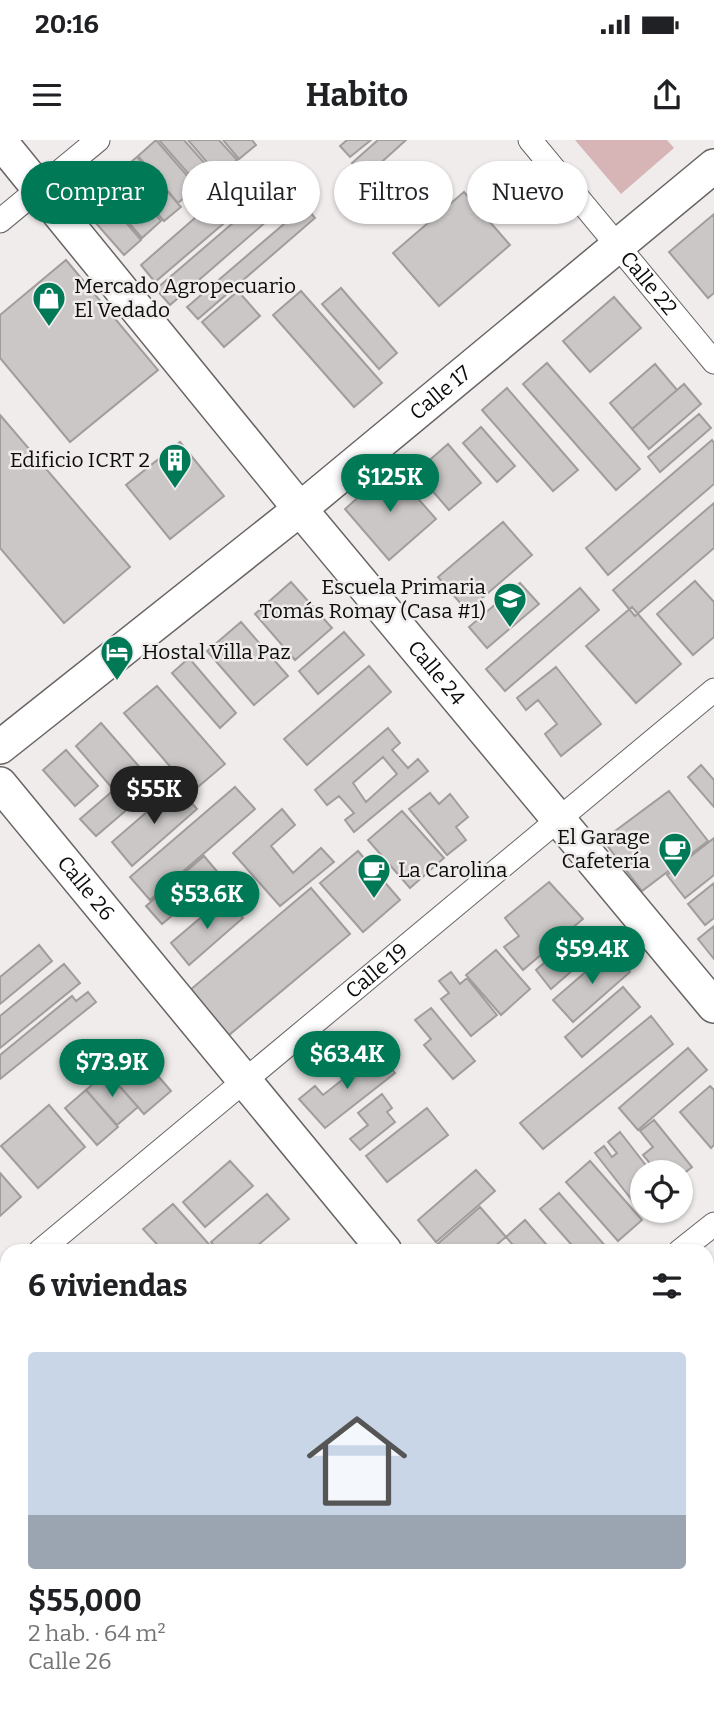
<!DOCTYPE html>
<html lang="es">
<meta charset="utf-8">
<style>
body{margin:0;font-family:Bitter,serif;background:#f6f6f6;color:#202124;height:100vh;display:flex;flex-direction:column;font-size:26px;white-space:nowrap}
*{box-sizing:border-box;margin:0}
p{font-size:23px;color:#757577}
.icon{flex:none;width:38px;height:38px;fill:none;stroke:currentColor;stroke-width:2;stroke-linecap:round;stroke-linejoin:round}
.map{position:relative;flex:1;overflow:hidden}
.details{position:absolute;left:0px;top:1104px;width:714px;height:471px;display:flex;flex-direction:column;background:#fff;border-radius:21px 21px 0 0;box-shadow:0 2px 5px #0004}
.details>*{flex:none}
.top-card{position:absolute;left:21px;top:21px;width:672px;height:63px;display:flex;gap:14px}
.tools{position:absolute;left:630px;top:1020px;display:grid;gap:14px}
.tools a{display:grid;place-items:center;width:63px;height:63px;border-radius:50%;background:#fff;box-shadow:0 2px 5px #0004;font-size:35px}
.price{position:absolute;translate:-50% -60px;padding:0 16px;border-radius:24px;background:#007956;color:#fff;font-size:23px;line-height:46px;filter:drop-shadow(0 2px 4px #0008)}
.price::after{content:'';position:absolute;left:50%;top:42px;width:21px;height:16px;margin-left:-10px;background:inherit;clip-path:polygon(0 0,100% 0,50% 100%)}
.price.current{background:#222;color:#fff}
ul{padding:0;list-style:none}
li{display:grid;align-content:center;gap:14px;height:371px;padding:0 28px}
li+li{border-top:2px solid #e0e0e0}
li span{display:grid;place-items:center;height:217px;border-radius:7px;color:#555}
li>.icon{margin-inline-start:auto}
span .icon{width:126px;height:126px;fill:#fffc;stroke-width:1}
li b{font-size:30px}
h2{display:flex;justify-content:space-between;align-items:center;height:84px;padding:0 28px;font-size:30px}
.chip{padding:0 24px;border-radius:32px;background:#fff;box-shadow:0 2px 5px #0004;font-size:24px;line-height:63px}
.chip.current{background:#007956;color:#fff}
.status{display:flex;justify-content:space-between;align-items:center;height:49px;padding:0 35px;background:#fff;direction:ltr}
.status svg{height:19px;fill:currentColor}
header{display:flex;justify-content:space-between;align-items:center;height:91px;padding:0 28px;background:#fff;font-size:32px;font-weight:700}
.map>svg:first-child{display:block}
.green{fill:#d7b5b7}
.building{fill:#cbc7c7;stroke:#a19d9d;stroke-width:2;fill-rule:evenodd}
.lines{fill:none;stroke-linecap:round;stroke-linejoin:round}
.street-casing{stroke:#686464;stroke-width:25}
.secondary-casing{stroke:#686464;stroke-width:36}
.street{stroke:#fff;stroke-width:23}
.secondary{stroke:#fff;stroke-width:33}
.labels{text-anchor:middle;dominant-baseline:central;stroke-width:5;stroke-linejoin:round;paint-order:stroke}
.street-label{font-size:21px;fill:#0d0c0c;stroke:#f0ecec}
.poi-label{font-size:21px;fill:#0d0c0c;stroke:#f0ecec;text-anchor:start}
</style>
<div class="status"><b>20:16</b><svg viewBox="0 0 49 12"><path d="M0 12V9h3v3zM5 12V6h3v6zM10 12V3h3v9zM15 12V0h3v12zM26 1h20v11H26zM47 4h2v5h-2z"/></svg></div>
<header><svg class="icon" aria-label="menu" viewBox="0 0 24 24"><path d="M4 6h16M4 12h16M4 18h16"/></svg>Habito<svg class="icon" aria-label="share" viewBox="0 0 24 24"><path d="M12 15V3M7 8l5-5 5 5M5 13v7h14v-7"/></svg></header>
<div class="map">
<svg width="714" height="1574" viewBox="0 0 714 1574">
<rect width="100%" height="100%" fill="#f0ecec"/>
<path class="green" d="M575,0h92l7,8 -53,46z"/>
<path class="building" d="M156,0l41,47 -19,16 -40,-47z
M159,0h25l31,35 -14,13z
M188,0h31l18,20 -19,15z
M223,0h29l4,5 -17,14z
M347,0h24l-21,17 -10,-11z
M378,0h28l-41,37 -13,-14z
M137,17l44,50 -17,14 -44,-50z
M118,32l43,49 -19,17 -43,-50z
M242,37l15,18 -102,87 -14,-17z
M98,50l43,50 -17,15 -44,-50z
M464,52l46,53 -71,61 -46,-53z
M262,58l13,16 -105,91 -14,-16z
M305,66l10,12 -117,101 -11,-12z
M714,74v79l-6,5 -39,-46z
M66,120l92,110 -88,72 -70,-84v-43z
M341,148l56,65 -18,16 -57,-65z
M238,151l22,25 -36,31 -22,-25z
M301,151l81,92 -28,24 -81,-92z
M614,157l27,31 -51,44 -27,-31z
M547,223l93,106 -24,21 -93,-106z
M655,224l22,26 -45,39 -22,-26z
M684,244l17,20 -52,45 -17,-20z
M507,248l71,82 -25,21 -71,-81z
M699,274l12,14 -51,44 -12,-15z
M0,275l130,152 -66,56 -64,-75z
M481,287l34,39 -18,16 -34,-39z
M712,300l2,3v41l-106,91 -22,-27z
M180,302l44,54 -54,43 -44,-54z
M448,304l33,39 -32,27 -33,-38z
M391,328l45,51 -47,41 -44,-51z
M714,363v45l-79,68 -22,-26z
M503,382l29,33 -65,56 -29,-34z
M695,441l19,21v35l-21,18 -36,-41z
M291,442l41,46 -37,32 -40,-46z
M520,443l19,21 -52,44 -18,-21z
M580,448l19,22 -94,81 -19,-22z
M632,467l49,57 -45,39 -50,-57z
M241,482l47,54 -34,29 -47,-54z
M344,492l20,23 -46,39 -19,-23z
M189,518l47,55 -16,15 -48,-55z
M369,526l22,26 -84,73 -23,-26z
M556,527l45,57 -40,32 -16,-22 12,-10 -19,-24 -12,10 -9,-12z
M157,546l68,78 -33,28 -68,-79z
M101,583l56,64 -26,23 -55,-64z
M388,588l12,15 -8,7 16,18 10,-9 10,12 -74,61 -9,-12 9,-7 -15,-17 -12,9 -12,-15zM383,617l14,17 -31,28 -13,-19z
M66,610l32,36 -23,20 -32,-36z
M701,625l13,15v27l-26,-30z
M177,646l20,23 -65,57 -20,-24z
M235,647l20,22 -105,91 -20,-23z
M115,649l15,18 -34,29 -16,-17z
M669,651l39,50 -66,50 -39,-51z
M430,653l9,11 11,-10 18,23 -12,10 10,13 -19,15 -38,-46z
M282,669l13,16 -24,21 22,27 28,-25 13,14 -54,44 -47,-53z
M402,671l42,47 -34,30 -42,-48z
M714,698v37l-29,23 -18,-23z
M358,711l42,49 -37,32 -43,-49z
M204,716l16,19 -58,49 -16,-18z
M549,742l34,37 -60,51 -19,-23 15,-11 -14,-18z
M714,743v35l-9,7 -17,-21z
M311,748l39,46 -121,101 -39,-45z
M225,757l18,21 -54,47 -18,-22z
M714,786v33l-16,-20z
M581,791l16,18 -46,40 -15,-19z
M39,805l13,16 -52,43v-27z
M496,810l34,39 -29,26 -35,-40z
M611,810l19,22 -57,50 -20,-22z
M64,824l16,19 -80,65v-32z
M451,832l9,12 7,-6 30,37 -26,21 -30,-37 8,-6 -10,-12z
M623,847l17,20 -58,50 -17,-20z
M88,852l8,10 -96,77v-24l72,-59 4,5z
M431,868l44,53 -22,18 -29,-34 7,-6 -16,-19z
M651,876l22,28 -130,105 -23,-26z
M134,908l37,43 -27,23 -37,-42z
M688,908l19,22 -69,60 -19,-22z
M378,912l17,21 -70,55 -26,-29 16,-13 8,9z
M107,932l31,35 -21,18 -31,-35z
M710,946l4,4v55l-3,3 -31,-36z
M86,950l32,37 -21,18 -32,-37z
M382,954l10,14 -5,4 8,10 -35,28 -10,-11 18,-14 -10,-12z
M49,965l36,42 -47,41 -37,-42z
M427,968l21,27 -61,47 -21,-26z
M654,980l38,47 -11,9v-4h-24l-14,-17 10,-8 -13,-16z
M620,992l31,40h-9v34l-3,3 -44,-56 9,-7 8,11 5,-4 -9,-11z
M230,1021l23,25 -48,41 -22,-25z
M590,1021l52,59 -24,21 -52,-59z
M476,1030l19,21 -59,51 -18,-22z
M0,1033l21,24 -21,19z
M559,1053l49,56 -3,2h-28l-37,-42z
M267,1054l22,25 -38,32h-32l-8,-9z
M173,1064l42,47h-52l-20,-22z
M480,1067l26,30 -17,14h-53l-3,-3z
M525,1080l27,31h-34l-12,-14z
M714,1151v73l-7,-8v-59z
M7,1199v52l-7,-8v-38z
M707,1265l7,8v33l-7,-9z
M714,1360v64l-7,6v-64z
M0,1382l7,8v27l-7,6z
M7,1450v43l-7,6v-43z
M6,1515l1,53h46l-4,6h-41l-8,-9v-45z
M278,1568h57l1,1 -6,5h-47z
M340,1568h20l5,6h-32z
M583,1568h60l-7,6h-60z
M643,1568h52l2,3 -3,3h-58z"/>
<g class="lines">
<defs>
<g id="street">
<path id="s1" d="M530,0l184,222"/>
<path d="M0,81l98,-81"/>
<path id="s2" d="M40,1111l674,-561"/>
<path d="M680,1111l34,-27"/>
<path d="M0,1144l7,-5"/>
<path d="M0,1290l7,9"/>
<path d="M225,1568l5,6"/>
<path d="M120,1574l8,-6"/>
</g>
<g id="secondary">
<path id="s3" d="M0,1l300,368 414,497"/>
<path id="s4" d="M0,607l300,-238 414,-343"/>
<path id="s5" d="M0,644l385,467"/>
<path d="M707,1498l7,9"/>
</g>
</defs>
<use href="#street" class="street-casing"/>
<use href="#secondary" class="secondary-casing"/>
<use href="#street" class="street"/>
<use href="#secondary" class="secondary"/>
</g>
<defs>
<symbol id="shop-pin" viewBox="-11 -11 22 30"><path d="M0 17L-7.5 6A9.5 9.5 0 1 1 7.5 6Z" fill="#007956" stroke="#f0ecec"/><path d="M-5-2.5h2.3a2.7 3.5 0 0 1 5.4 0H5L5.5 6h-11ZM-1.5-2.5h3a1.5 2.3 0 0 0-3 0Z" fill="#fff"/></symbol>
<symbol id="building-pin" viewBox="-11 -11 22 30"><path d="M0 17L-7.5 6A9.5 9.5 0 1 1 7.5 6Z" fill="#007956" stroke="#f0ecec"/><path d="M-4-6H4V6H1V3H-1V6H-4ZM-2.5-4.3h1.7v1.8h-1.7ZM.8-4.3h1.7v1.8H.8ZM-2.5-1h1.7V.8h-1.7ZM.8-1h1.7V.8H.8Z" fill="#fff"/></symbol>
<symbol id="school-pin" viewBox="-11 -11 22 30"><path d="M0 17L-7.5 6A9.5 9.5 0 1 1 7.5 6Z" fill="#007956" stroke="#f0ecec"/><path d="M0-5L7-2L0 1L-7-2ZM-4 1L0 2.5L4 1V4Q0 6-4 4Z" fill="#fff"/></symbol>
<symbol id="hotel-pin" viewBox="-11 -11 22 30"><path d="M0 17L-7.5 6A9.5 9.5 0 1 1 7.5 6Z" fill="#007956" stroke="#f0ecec"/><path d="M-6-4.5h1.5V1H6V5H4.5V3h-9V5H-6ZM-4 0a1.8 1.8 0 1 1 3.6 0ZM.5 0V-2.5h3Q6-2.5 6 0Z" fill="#fff"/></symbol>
<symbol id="cafe-pin" viewBox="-11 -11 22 30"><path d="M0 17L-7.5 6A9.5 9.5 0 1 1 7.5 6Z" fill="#007956" stroke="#f0ecec"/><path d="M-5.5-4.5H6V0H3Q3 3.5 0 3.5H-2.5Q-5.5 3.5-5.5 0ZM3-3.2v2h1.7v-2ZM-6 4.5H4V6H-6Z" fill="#fff"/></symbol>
</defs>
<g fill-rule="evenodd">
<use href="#shop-pin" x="30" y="139" width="38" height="52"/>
<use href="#building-pin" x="156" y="301" width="38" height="52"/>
<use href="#school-pin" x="491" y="440" width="38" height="52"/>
<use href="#hotel-pin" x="98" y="493" width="38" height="52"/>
<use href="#cafe-pin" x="656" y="690" width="38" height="52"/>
<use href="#cafe-pin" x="355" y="711" width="38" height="52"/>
</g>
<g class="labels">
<g class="street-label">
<text stroke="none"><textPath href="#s1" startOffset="186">Calle 22</textPath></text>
<text stroke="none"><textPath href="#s4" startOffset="565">Calle 17</textPath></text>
<text stroke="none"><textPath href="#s3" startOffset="688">Calle 24</textPath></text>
<text stroke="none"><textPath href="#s5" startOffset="135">Calle 26</textPath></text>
<text stroke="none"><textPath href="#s2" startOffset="438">Calle 19</textPath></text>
</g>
<g class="poi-label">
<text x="74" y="146">Mercado Agropecuario<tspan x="74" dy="24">El Vedado</tspan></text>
<text x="150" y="320" text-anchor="end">Edificio ICRT 2</text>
<text x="486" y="447" text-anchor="end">Escuela Primaria<tspan x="486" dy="24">Tomás Romay (Casa #1)</tspan></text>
<text x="142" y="512">Hostal Villa Paz</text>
<text x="650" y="697" text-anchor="end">El Garage<tspan x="650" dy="24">Cafetería</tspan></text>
<text x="398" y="730">La Carolina</text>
</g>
</g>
</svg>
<div class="tools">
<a><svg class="icon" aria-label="locate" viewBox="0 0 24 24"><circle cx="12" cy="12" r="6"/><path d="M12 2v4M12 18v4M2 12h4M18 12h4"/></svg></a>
</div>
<b class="price" style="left:390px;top:374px">$125K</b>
<b class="price current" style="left:154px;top:686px">$55K</b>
<b class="price" style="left:207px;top:791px">$53.6K</b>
<b class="price" style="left:592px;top:846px">$59.4K</b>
<b class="price" style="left:347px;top:951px">$63.4K</b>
<b class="price" style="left:112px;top:959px">$73.9K</b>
<div class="top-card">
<a class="chip current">Comprar</a>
<a class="chip">Alquilar</a>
<a class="chip">Filtros</a>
<a class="chip">Nuevo</a>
</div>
<section class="details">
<h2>6 viviendas<svg class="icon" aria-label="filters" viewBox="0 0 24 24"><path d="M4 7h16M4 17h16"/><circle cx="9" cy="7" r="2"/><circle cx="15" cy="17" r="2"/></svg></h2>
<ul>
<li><span style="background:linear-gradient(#c9d6e8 75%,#9aa5b1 0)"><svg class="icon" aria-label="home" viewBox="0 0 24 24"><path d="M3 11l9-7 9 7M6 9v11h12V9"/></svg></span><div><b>$55,000</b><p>2 hab. · 64 m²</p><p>Calle 26</p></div></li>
</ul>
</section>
</div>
